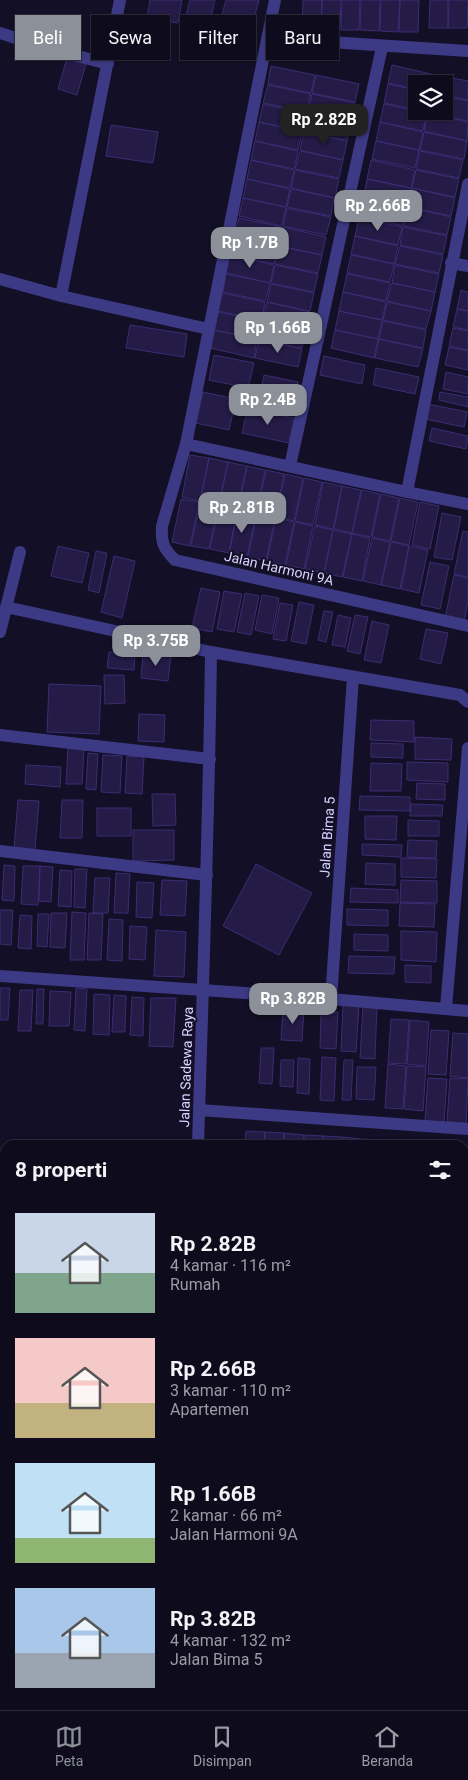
<!DOCTYPE html>
<html lang="id">
<meta charset="utf-8">
<style>
body{margin:0;font-family:Roboto,sans-serif;background:#171425;color:#f1f3f6;height:100vh;display:flex;flex-direction:column;font-size:19px;white-space:nowrap}
*{box-sizing:border-box;margin:0}
p{font-size:16px;color:#9b9ba3}
.icon{flex:none;width:28px;height:28px;fill:none;stroke:currentColor;stroke-width:2;stroke-linecap:round;stroke-linejoin:round}
.map{position:relative;flex:1;overflow:hidden}
.drawer{position:absolute;left:0px;top:1140px;width:469px;height:570px;display:flex;flex-direction:column;background:#0e0b1c;border-radius:15px 15px 0 0;box-shadow:0 1px 4px #0004,0 0 0 1px #2e2b3b}
.drawer>*{flex:none}
.guide{position:absolute;left:15px;top:15px;width:439px;height:45px;display:flex;gap:10px}
.fabs{position:absolute;left:408px;top:75px;display:grid;gap:10px}
.fabs a{display:grid;place-items:center;width:45px;height:45px;border-radius:0px;background:#0e0b1c;box-shadow:0 1px 4px #0004,0 0 0 1px #2e2b3b;font-size:25px}
.price{position:absolute;translate:-50% -42px;padding:0 11px;border-radius:10px;background:#8c9099;color:#fff;font-size:16px;line-height:32px;filter:drop-shadow(0 1px 2px #0008)}
.price::after{content:'';position:absolute;left:50%;top:30px;width:15px;height:11px;margin-left:-8px;background:inherit;clip-path:polygon(0 0,100% 0,50% 100%)}
.price.active{background:#222;color:#fff}
ul{padding:0;list-style:none}
li{display:flex;align-items:center;gap:15px;height:125px;padding:0 15px}
li span{display:grid;place-items:center;flex:none;width:140px;height:100px;border-radius:0px;color:#555}
li>.icon{margin-inline-start:auto}
span .icon{width:60px;height:60px;fill:#fffc;stroke-width:1}
li b{font-size:21px}
h2{display:flex;justify-content:space-between;align-items:center;height:60px;padding:0 15px;font-size:21px}
.chip{padding:0 18px;border-radius:0px;background:#0e0b1c;box-shadow:0 1px 4px #0004,0 0 0 1px #2e2b3b;font-size:18px;line-height:45px}
.chip.active{background:#8c9099;color:#fff}
.dock{display:flex;justify-content:space-around;align-items:center;height:70px;border-top:1px solid #2e2b3b;background:#0e0b1c;font-size:14px;color:#9b9ba3}
.dock a{display:grid;justify-items:center;gap:2px}
.dock .active{color:#8c9099}
.map>svg:first-child{display:block}
.building{fill:#241b47;stroke:#3b2d73}
.lines{fill:none;stroke-linecap:round;stroke-linejoin:round}
.lane{stroke:#3d3a85;stroke-width:12}
.street{stroke:#3d3a85;stroke-width:12}
.labels{text-anchor:middle;dominant-baseline:central;stroke-width:4;stroke-linejoin:round;paint-order:stroke}
.street-label{font-size:14px;fill:#d9d4ff;stroke:#130f26}
</style>
<div class="map">
<svg width="468" height="1710" viewBox="0 0 468 1710">
<rect width="100%" height="100%" fill="#130f26"/>
<path class="building" d="M150,0h32l-4,23 -31,-5z
M190,0h25l-9,38 -24,-6z
M226,0h33l-10,37 -31,-8z
M303,0h19l-1,29h-19z
M322,0h19l-1,30 -19,-1z
M342,0h18l-1,30h-18z
M361,0h19l-1,31 -19,-1z
M381,0h19l-2,32 -18,-1z
M400,0h19l-1,32h-19z
M430,0h18v28h-19z
M449,0h19l-1,28h-19z
M67,58l19,6 -9,31 -19,-6z
M392,65l43,10 -2,9h-17v5l-28,-6z
M271,66l44,9 -4,18 -43,-9z
M316,75l43,9 -4,18 -43,-9z
M437,75l31,6v19l-24,-5v-11h-9z
M388,84l28,6v20l-32,-7z
M268,85l43,9 -5,18 -43,-9z
M312,94l43,9 -4,18 -43,-9z
M444,96l24,5v20l-40,-9 16,-1z
M263,104l43,9 -3,18 -44,-9z
M384,104l43,9 -4,18 -43,-9z
M308,113l43,9 -4,19 -43,-9z
M428,113l40,9 -1,19 -43,-10z
M259,122l43,10 -4,18 -43,-9z
M380,122l43,10 -4,18 -43,-9z
M111,125l47,7 -5,31 -47,-7z
M304,132l43,9 -4,19 -43,-10z
M424,132l43,9 -3,18 -44,-9z
M255,141l43,10 -4,18 -43,-9z
M376,141l43,9 -4,18 -43,-9z
M300,151l43,9 -4,18 -44,-9z
M420,151l43,9 -4,18 -43,-9z
M251,160l43,10 -4,18 -43,-9z
M371,160l44,10 -4,18 -44,-9z
M295,170l44,9 -4,19 -44,-10z
M416,170l43,9 -4,18 -43,-9z
M247,179l43,10 -4,18 -43,-9z
M367,179l44,9 -4,19 -43,-10z
M412,188l43,10 -4,18 -43,-9z
M291,189l43,9 -3,18 -44,-9z
M243,198l43,9 -4,19 -43,-10z
M363,198l43,9 -3,19 -44,-10z
M408,207l43,10 -4,18 -43,-9z
M287,208l44,9 -5,18 -43,-9z
M239,218l43,9 -4,18 -44,-9z
M359,218l43,9 -4,18 -43,-9z
M283,227l43,10 -4,18 -43,-9z
M403,227l44,9 -4,18 -43,-9z
M355,236l43,10 -4,18 -43,-10z
M234,237l44,9 -4,18 -43,-9z
M279,246l43,9 -4,18 -43,-9z
M400,246l43,9 -4,18 -44,-9z
M230,255l44,10 -4,18 -44,-10z
M351,255l43,9 -4,18 -43,-9z
M275,265l43,9 -4,18 -43,-9z
M395,265l44,9 -4,18 -43,-9z
M226,274l44,9 -5,18 -42,-9z
M347,274l43,9 -4,18 -43,-9z
M392,283l43,9 -4,19 -44,-10z
M271,284l43,9 -4,18 -43,-9z
M461,290l7,2v19l-11,-2z
M343,292l43,10 -4,18 -43,-9z
M222,293l43,9 -3,18 -44,-9z
M267,302l43,10 -4,18 -43,-10z
M387,302l44,9 -5,18 -43,-9z
M457,309l11,2v19l-15,-3z
M339,311l43,9 -4,19 -43,-9z
M218,312l43,9 -4,18 -43,-9z
M262,321l44,9 -4,18 -43,-9z
M383,321l43,9 -3,18 -44,-9z
M130,325l57,9 -3,23 -58,-9z
M453,328l15,3v19l-19,-4z
M214,330l43,9 -3,19 -44,-10z
M335,330l43,9 -4,19 -43,-10z
M379,339l44,10 -5,18 -43,-9z
M259,340l43,9 -4,18 -43,-9z
M449,347l19,4v19l-23,-5z
M214,355l40,8 -6,25 -39,-8z
M324,356l41,9 -3,19 -42,-9z
M376,368l43,9 -4,17 -42,-9z
M446,372l22,5v17l-25,-5z
M264,375l34,7 -6,30 -34,-7z
M203,392l33,7 -7,31 -33,-7z
M440,392l28,5v10l-29,-7z
M428,404l39,8 -3,15 -39,-8z
M248,408l46,10 -5,25 -47,-10z
M432,428l36,8 -2,13 -37,-8z
M190,455l19,3 -9,43 -18,-4z
M209,458l19,4 -9,43 -19,-3z
M228,462l19,4 -10,43 -18,-4z
M247,466l18,4 -9,43 -18,-4z
M266,470l18,4 -9,43 -18,-4z
M285,474l18,4 -9,43 -18,-4z
M304,478l18,4 -9,43 -18,-4z
M323,482l19,4 -9,43 -18,-4z
M342,486l19,4 -9,43 -18,-4z
M362,490l18,4 -9,43 -19,-4z
M381,494l18,4 -9,43 -18,-4z
M400,498l18,4 -9,43 -18,-4z
M181,499l18,3 -9,44 -18,-4z
M200,502l18,4 -9,43 -18,-3z
M420,502l19,4 -9,43 -18,-4z
M219,507l18,3 -8,43 -19,-4z
M238,510l18,4 -9,43 -18,-3z
M442,513l19,4 -9,43 -18,-3z
M257,514l18,4 -9,43 -18,-4z
M276,518l18,4 -9,43 -18,-4z
M295,522l18,4 -9,43 -18,-4z
M315,526l18,4 -9,43 -19,-4z
M333,530l19,4 -10,43 -18,-4z
M463,531l5,1v45l-14,-3z
M352,534l18,4 -8,43 -19,-4z
M372,538l18,4 -9,43 -18,-4z
M391,542l18,4 -9,43 -19,-4z
M58,546l31,7 -7,30 -31,-7z
M409,546l19,4 -9,43 -18,-4z
M96,551l11,2 -8,40 -11,-3z
M114,556l21,5 -13,57 -21,-6z
M430,562l19,4 -9,43 -19,-4z
M454,575l14,3v23l-4,21 -19,-4z
M201,588l19,4 -8,40 -20,-4z
M224,591l18,3 -8,38 -17,-3z
M245,593l14,3 -8,39 -14,-3z
M262,595l17,3 -7,36 -17,-4z
M299,602l15,3 -8,39 -15,-3z
M280,603l13,2 -7,36 -13,-2z
M324,611l9,1 -7,30 -8,-2z
M338,615l13,3 -6,29 -13,-2z
M355,615l13,2 -8,37 -13,-3z
M372,621l17,4 -8,38 -17,-3z
M426,629l22,4 -7,31 -21,-5z
M109,652l26,2 -1,16 -27,-2z
M143,653l28,2 -3,26 -27,-3z
M104,675h20l1,28 -20,1z
M49,684l52,2 -2,48 -52,-2z
M139,714l26,1 -1,27 -26,-1z
M371,720l43,1v21l-44,-2z
M415,737l37,2 -1,21 -36,-1z
M371,743l32,1v14l-32,-1z
M68,748l16,1 -2,35h-16z
M88,753l10,1 -2,36 -10,-1z
M103,755l19,1 -2,37 -19,-1z
M127,756l17,1 -2,37 -17,-1z
M407,762l41,1v19l-41,-2z
M371,763l31,1 -1,27h-31z
M26,765l35,2 -1,20 -35,-3z
M417,783l28,1v16l-29,-1z
M152,794h23l1,31 -23,1z
M360,796l50,1v14l-51,-1z
M18,800l21,1 -4,49 -21,-2z
M62,800h21l-1,38h-22z
M411,804l32,1 -1,11h-32z
M97,808h34v28h-34z
M365,816h32l-1,24 -31,-1z
M408,820l31,1v15h-31z
M133,830h41v30l-41,1z
M408,840l29,1 -1,17 -29,-1z
M362,844l40,1 -1,12 -39,-2z
M401,858l36,1 -1,19 -35,-1z
M366,863l29,1v21l-30,-1z
M256,864l56,29 -33,62 -56,-29z
M4,865l11,1 -1,35 -12,-1z
M23,866h17l-2,39 -17,-1z
M40,866l13,1 -2,35 -12,-1z
M75,869h12l-2,39 -11,-1z
M60,870l12,1 -1,36 -13,-1z
M116,873l14,1 -2,39h-14z
M95,878h15l-2,35h-15z
M162,880l25,1 -2,35 -25,-1z
M401,880l36,1v22l-37,-1z
M137,882l17,1 -2,35 -16,-1z
M351,888l47,2v13l-48,-1z
M400,903l35,1 -1,23 -35,-1z
M347,909l41,1v16l-41,-1z
M0,910h13l-2,35 -11,-1z
M72,912l14,1 -2,47h-14z
M51,913h16l-2,35 -15,-1z
M89,913l14,1 -2,46h-14z
M38,914h11l-2,33 -10,-1z
M20,915l12,1 -1,33 -13,-1z
M109,919l14,1 -1,41 -15,-1z
M130,926l17,1 -2,33 -16,-1z
M156,930l30,2 -2,45 -30,-1z
M401,931l36,1 -1,30 -35,-2z
M354,934l34,1v16l-34,-1z
M349,956l46,1 -1,17 -46,-1z
M405,965l26,1v17l-26,-1z
M0,988h10l-2,32h-8z
M76,988l11,1 -2,42 -11,-1z
M37,989h7l-1,35h-7z
M20,990h13l-2,41h-13z
M50,991l21,1 -2,34h-20z
M94,994l16,1 -1,40 -16,-1z
M114,995l12,1 -1,36h-13z
M132,997l12,1 -1,38 -13,-1z
M151,998h25l-3,49 -24,-1z
M343,1005l16,1 -3,46 -15,-1z
M363,1006h14l-2,53 -15,-1z
M283,1009h21l-2,32 -21,-1z
M321,1012h17l-2,37 -16,-1z
M391,1019l18,1 -3,44 -18,-1z
M410,1020l19,2 -3,44 -19,-2z
M431,1030l18,1 -3,44 -18,-1z
M453,1033l15,1v44l-18,-2z
M261,1048h13l-2,36 -13,-1z
M322,1057l14,1 -2,43 -14,-1z
M298,1058l12,1 -1,35 -12,-1z
M281,1060h13l-1,27 -13,-1z
M344,1060h9l-2,40h-9z
M388,1064l18,2 -3,43 -18,-1z
M407,1066l19,1 -3,44 -19,-2z
M357,1067h19l-2,33 -18,-1z
M428,1078l19,1 -3,43 -19,-1z
M450,1078l18,1 -2,44 -19,-1z
M246,1131l19,1 -1,13h-19z
M265,1132l19,1 -1,12h-18z
M284,1133l20,2 -1,10h-19z
M304,1135l19,1 -1,9h-19z
M323,1136l19,1 -1,8h-19z
M342,1137l19,2v6h-19z
M362,1139l19,1v5h-19z
M382,1140l19,2 -1,3h-18z
M464,1159h4v44h-4z
M464,1204l4,1v43h-4z
M65,1705h32v5h-32z
M112,1705h33l-1,5h-32z
M187,1705h43v5h-43z"/>
<g class="lines">
<path class="lane" d="M36,1705v5"/>
<path class="street" d="M275,0l-89,444 221,48 61,12
M0,33l40,13 68,18
M268,38l200,13
M451,263l17,3
M0,279l61,17 143,32
M61,296l59,-296
M186,444l-24,82c-1,16 1,22 13,34l293,66
M290,466l92,-419
M407,492l61,-308
M6,607l205,45 249,43 8,7
M0,632l20,-80
M0,735l210,24
M0,851l207,24
M0,976l331,23 137,12
M331,999l22,-322
M446,1008l22,-260
M199,1110l269,19
M198,1145c5,-164 11,-328 13,-493
M464,1255l4,1
M163,1710v-5
M299,1710v-5
M419,1710v-5"/>
</g>
<g class="labels">
<g class="street-label">
<text transform="translate(279 568) rotate(13)">Jalan Harmoni 9A</text>
<text transform="translate(327 837) rotate(-86)">Jalan Bima 5</text>
<text transform="translate(186 1067) rotate(-88)">Jalan Sadewa Raya</text>
</g>
</g>
</svg>
<div class="fabs">
<a><svg class="icon" aria-label="layers" viewBox="0 0 24 24"><path d="M12 4l9 5-9 5-9-5zM3 14l9 5 9-5"/></svg></a>
</div>
<b class="price active" style="left:324px;top:146px">Rp 2.82B</b>
<b class="price" style="left:378px;top:232px">Rp 2.66B</b>
<b class="price" style="left:250px;top:269px">Rp 1.7B</b>
<b class="price" style="left:278px;top:354px">Rp 1.66B</b>
<b class="price" style="left:268px;top:426px">Rp 2.4B</b>
<b class="price" style="left:242px;top:534px">Rp 2.81B</b>
<b class="price" style="left:156px;top:667px">Rp 3.75B</b>
<b class="price" style="left:293px;top:1025px">Rp 3.82B</b>
<div class="guide">
<a class="chip active">Beli</a>
<a class="chip">Sewa</a>
<a class="chip">Filter</a>
<a class="chip">Baru</a>
</div>
<section class="drawer">
<h2>8 properti<svg class="icon" aria-label="filters" viewBox="0 0 24 24"><path d="M4 7h16M4 17h16"/><circle cx="9" cy="7" r="2"/><circle cx="15" cy="17" r="2"/></svg></h2>
<ul>
<li><span style="background:linear-gradient(#c9d6e8 60%,#7fa58c 0)"><svg class="icon" aria-label="home" viewBox="0 0 24 24"><path d="M3 11l9-7 9 7M6 9v11h12V9"/></svg></span><div><b>Rp 2.82B</b><p>4 kamar · 116 m²</p><p>Rumah</p></div></li>
<li><span style="background:linear-gradient(#f6c9c9 65%,#c2b280 0)"><svg class="icon" aria-label="home" viewBox="0 0 24 24"><path d="M3 11l9-7 9 7M6 9v11h12V9"/></svg></span><div><b>Rp 2.66B</b><p>3 kamar · 110 m²</p><p>Apartemen</p></div></li>
<li><span style="background:linear-gradient(#bfe0f5 75%,#8fb573 0)"><svg class="icon" aria-label="home" viewBox="0 0 24 24"><path d="M3 11l9-7 9 7M6 9v11h12V9"/></svg></span><div><b>Rp 1.66B</b><p>2 kamar · 66 m²</p><p>Jalan Harmoni 9A</p></div></li>
<li><span style="background:linear-gradient(#a9c7e8 65%,#9aa5b1 0)"><svg class="icon" aria-label="home" viewBox="0 0 24 24"><path d="M3 11l9-7 9 7M6 9v11h12V9"/></svg></span><div><b>Rp 3.82B</b><p>4 kamar · 132 m²</p><p>Jalan Bima 5</p></div></li>
</ul>
</section>
</div>
<nav class="dock">
<a class="active"><svg class="icon" aria-label="map" viewBox="0 0 24 24"><path d="M3 6l6-2 6 2 6-2v14l-6 2-6-2-6 2zM9 4v14M15 6v14"/></svg>Peta</a>
<a><svg class="icon" aria-label="saved" viewBox="0 0 24 24"><path d="M7 4h10v16l-5-4-5 4z"/></svg>Disimpan</a>
<a><svg class="icon" aria-label="home" viewBox="0 0 24 24"><path d="M3 11l9-7 9 7M6 9v11h12V9"/></svg>Beranda</a>
</nav>
